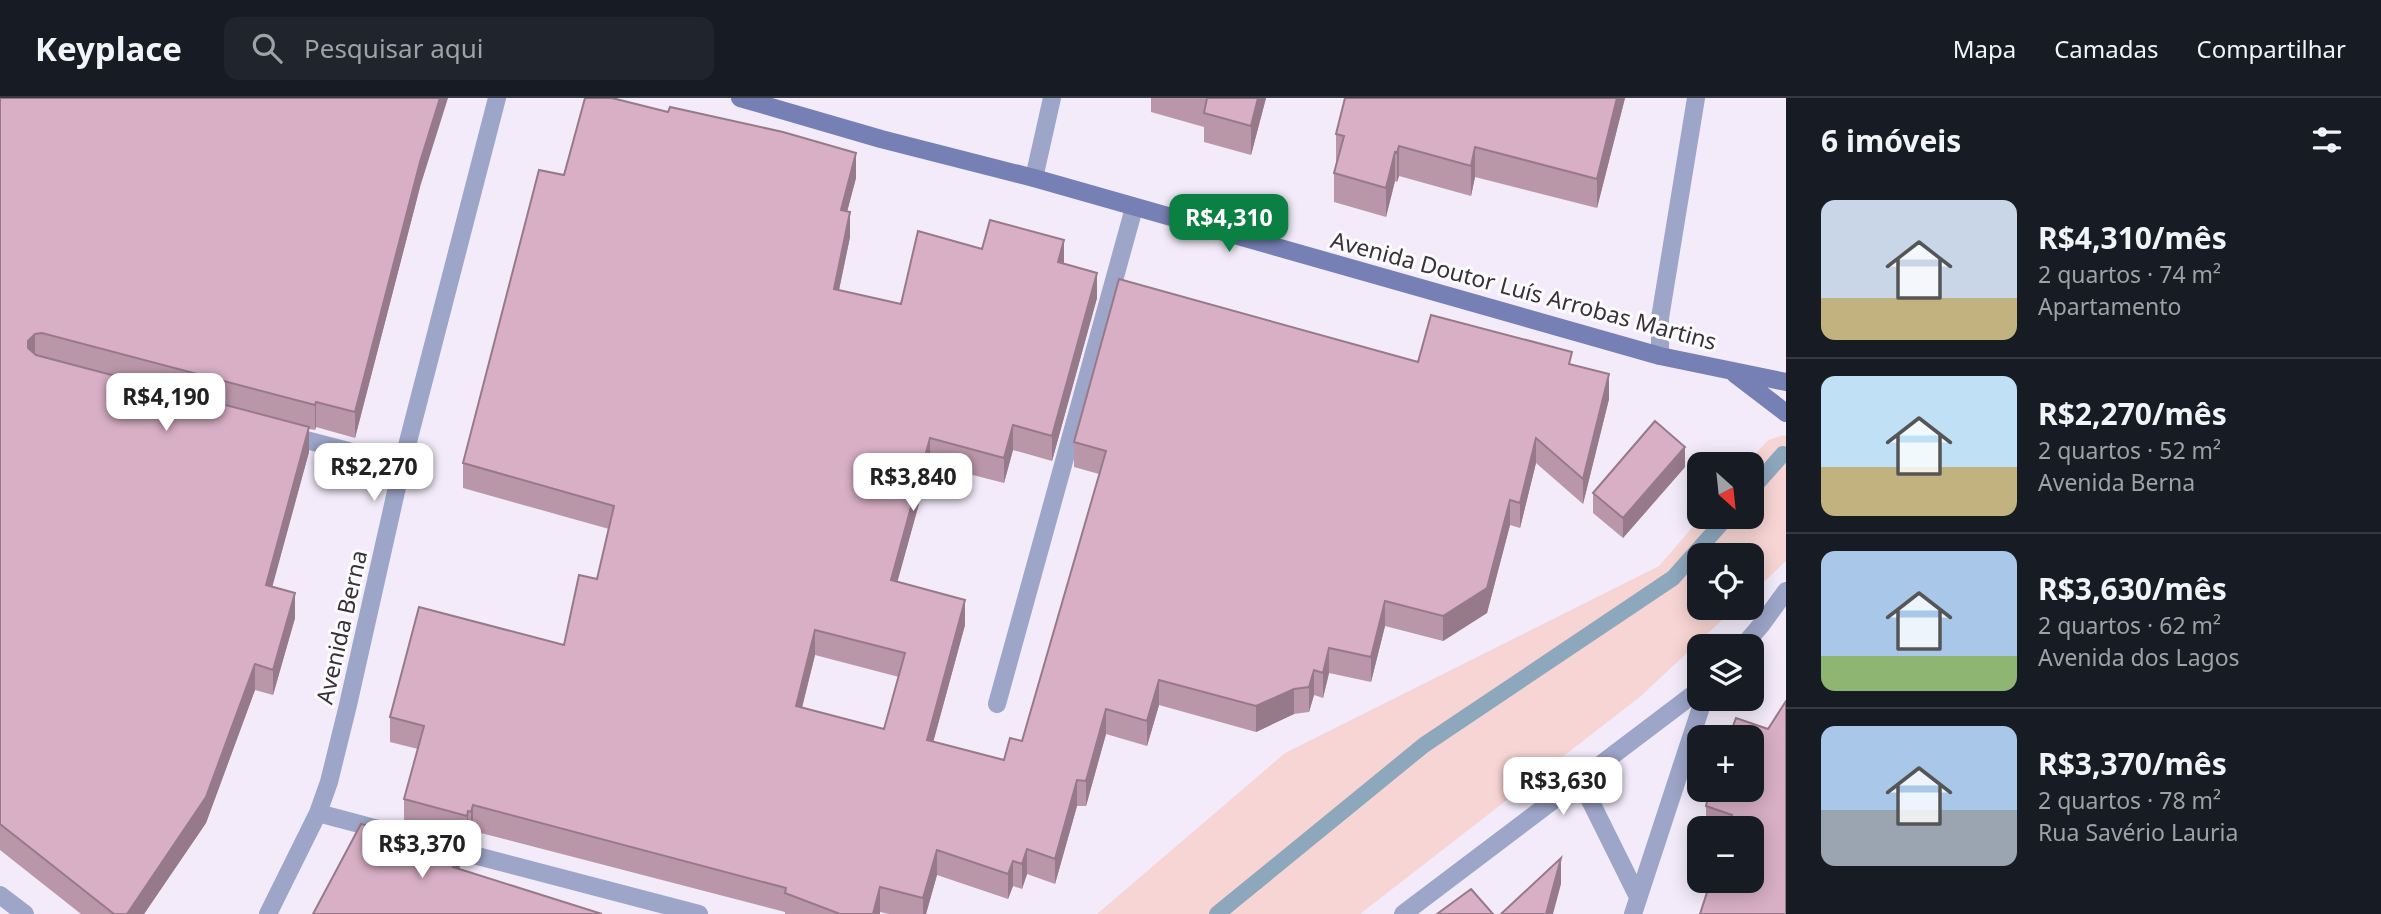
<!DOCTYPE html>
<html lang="pt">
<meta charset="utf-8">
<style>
body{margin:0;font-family:"Noto Sans",sans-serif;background:#20242c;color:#f1f3f6;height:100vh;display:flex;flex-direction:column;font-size:26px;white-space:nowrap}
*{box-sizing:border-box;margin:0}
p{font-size:23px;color:#9ea1a6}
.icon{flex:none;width:38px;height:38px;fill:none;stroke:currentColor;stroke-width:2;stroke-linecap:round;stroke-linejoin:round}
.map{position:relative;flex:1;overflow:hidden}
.details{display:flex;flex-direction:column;background:#171b24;width:595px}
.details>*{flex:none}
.needle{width:46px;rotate:153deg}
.controls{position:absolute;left:1687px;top:354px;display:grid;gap:14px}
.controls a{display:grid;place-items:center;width:77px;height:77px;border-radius:14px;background:#171b24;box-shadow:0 4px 18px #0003;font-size:35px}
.price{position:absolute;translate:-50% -60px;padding:0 16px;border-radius:14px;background:#fff;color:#222;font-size:23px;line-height:46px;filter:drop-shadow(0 2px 4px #0008)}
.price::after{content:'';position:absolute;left:50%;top:42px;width:21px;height:16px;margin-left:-10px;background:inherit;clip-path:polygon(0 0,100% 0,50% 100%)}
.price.selected{background:#0b8043;color:#fff}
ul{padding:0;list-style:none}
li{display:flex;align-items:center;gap:21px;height:175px;padding:0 35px}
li+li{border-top:2px solid #363941}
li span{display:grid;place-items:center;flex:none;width:196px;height:140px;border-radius:14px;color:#555}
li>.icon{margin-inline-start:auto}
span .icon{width:84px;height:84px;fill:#fffc;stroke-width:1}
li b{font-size:30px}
h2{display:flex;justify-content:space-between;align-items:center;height:84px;padding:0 35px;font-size:30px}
header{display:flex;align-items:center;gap:42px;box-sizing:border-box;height:98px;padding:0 35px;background:#171b24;border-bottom:2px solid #363941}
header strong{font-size:33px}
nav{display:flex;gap:38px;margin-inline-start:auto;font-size:24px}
.search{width:490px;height:63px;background:#20242c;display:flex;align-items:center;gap:18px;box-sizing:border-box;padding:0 24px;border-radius:14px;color:#9ea1a6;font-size:26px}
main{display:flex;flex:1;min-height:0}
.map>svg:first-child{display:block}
.green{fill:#f7d5d4}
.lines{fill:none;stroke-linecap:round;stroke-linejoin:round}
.stream{stroke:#8da7bd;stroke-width:16}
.lane{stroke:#9da5c8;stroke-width:18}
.street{stroke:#9da5c8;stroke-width:18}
.secondary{stroke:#7780b4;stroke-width:18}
.wall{fill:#ba96a9;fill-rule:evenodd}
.shaded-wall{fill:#977a8a}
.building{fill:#d8afc5;stroke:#977a8a;stroke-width:2;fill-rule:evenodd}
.labels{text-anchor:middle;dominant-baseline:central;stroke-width:6;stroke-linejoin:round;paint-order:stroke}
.street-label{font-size:23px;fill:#353238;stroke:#fdfbfe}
</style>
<header>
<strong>Keyplace</strong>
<div class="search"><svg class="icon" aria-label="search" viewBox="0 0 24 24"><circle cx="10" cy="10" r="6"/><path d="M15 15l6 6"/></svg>Pesquisar aqui</div>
<nav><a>Mapa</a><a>Camadas</a><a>Compartilhar</a></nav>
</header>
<main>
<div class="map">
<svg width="1786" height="816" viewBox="0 0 1786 816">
<rect width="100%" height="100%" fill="#f3ebfa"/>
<path class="green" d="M1784,337l2,1v125l-34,32v-38h-53v52h37l-95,89 -281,218h-263l188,-161 374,-187 43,-50h50v-52h-5l21,-24z"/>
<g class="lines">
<path class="stream" d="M1752,391l31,-35
M1217,816l207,-169 249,-167 55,-62"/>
<path class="lane" d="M1034,80l18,-80
M1660,258v-38l36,-220
M997,606l137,-496"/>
<path class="street" d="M287,337l115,30
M1743,548l19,-22 24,-33
M1580,682l58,117
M318,715l64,17
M439,748l260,68
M0,797l25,19
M268,816l50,-101 11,-31 19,-77 54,-240 95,-367
M1403,816l296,-224
M1633,816l71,-216"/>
<path class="secondary" d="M740,0l141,41 153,39 626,178 126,26
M1735,276l51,39"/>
</g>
<path class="wall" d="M0,0l420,89 -65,251 -39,-11 -1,3 -6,-1v23l-37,134 23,32 -22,77 -18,-5 -49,133 -62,91h-63l-81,-64z
M1151,0h115l-15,57 -47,-13v-15l-53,-15z
M1625,0l-28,110 -122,-31 -4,19 -72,-20 -2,6 -2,-1 -9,36 -52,-15v-29l2,-9v-30z
M564,77l292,3 -9,33 3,26 -11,53 62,14 81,-55 82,14 33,35 -45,163 -39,-11 -9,33 -74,-19 -33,118 68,43 -32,117 71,18 18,-19 77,-267 -25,-7v-25l344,-80 154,3 37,34 -26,105 -47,-41 -16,65 -10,-3 -23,88 -44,28 -58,-15 -14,56 -42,-9 -6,25 -9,-3 -5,17 -15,2 -38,18 -97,-27 -12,41 -41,-12 -20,72h-9l-22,78 -28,-10 -5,15 -9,-3 -5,13 -71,-24 -11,39h-37l-9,-2v2h-95v-2l-312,-81 -2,6 -3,-1 -1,5 -63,-17v-25l14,-50 -28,-7v-25l174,-72 33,-66 12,-50 -146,-41v-25zM815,557l84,22 -15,52 -82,-21z
M1685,369l-62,71 -30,-25v-20z
M1768,631l-16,99h-46v-22z"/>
<path class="shaded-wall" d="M440,0h8l-28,89 -65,251v-26l65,-250z
M1258,0h8l-15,57v-29z
M1617,0h8l-28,110v-29z
M1399,48v30l-2,6v-29z
M1475,49v30l-4,19v-30z
M1395,54v29l-9,36v-29z
M856,55v25l-15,57v-25z
M850,114v25l-16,77v-25z
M1064,142v25l-6,-3z
M1097,175v25l-45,163v-25z
M35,236v25l-7,7v-25z
M1609,276v25l-26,105v-25z
M316,304v25l-1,3v-25z
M1013,327v25l-9,33v-25z
M309,329v25l-43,158v-25z
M930,340v26l-39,141v-25z
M1536,340v25l-16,65v-25z
M1685,349v20l-62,71v-20z
M1510,402v25l-23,88 -44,28v-25z
M295,495v25l-22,77v-25z
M965,502v25l-38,140v-25z
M1385,503v25l-14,56v-25z
M815,532v25l-19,76v-25z
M1329,550v25l-6,25v-25z
M255,566v26l-49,133 -62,91h-17z
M1314,572v25l-5,17v-25z
M1159,582v25l-12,41v-25z
M1294,591v25l-38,18v-26z
M1106,611v25l-20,72v-25z
M1077,682v26l-22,78v-25z
M473,707v26l-2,6v-25z
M468,713v25l-1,5v-25z
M461,742v23l-8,26v-22z
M1027,751v25l-5,15v-25z
M937,752v25l-11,39h-3v-16z
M1561,760v26l-8,30h-7z
M1013,763v25l-5,13v-25z
M880,789v27h-7z"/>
<path class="building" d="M0,0h440l-20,64 -65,250 -39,-10 -1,3 -273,-72 -7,1 -7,7v7l8,7 273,72 -43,158 29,8 -22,77 -18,-6 -49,133 -79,117h-13l-114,-90z
M585,0h27l56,14 2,-5 113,25 73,21 -15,57 9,2 -16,77 67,15 17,-73 64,18 8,-29 74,20 -6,22 39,11 -45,163 -39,-11 -9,33 -74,-20 -39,142 74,20 -38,140 77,20 6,-22 12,3 84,-290 -32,-9 45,-163 299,83 13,-47 141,37 -3,12 40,10 -26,105 -47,-41 -16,65 -10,-3 -23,88 -44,28 -58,-15 -14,56 -42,-9 -6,25 -9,-3 -5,17 -15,2 -38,17 -97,-26 -12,41 -41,-12 -20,72 -9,-1 -22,79 -28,-10 -5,15 -9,-3 -5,13 -71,-24 -14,48 -43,-11 -7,27h-33l-55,-21 1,-5 -313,-83 -2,7 -3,-1 -1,5 -63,-17 20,-73 -34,-9 29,-110 145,38 15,-70 18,4 17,-73 -151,-43 76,-293 25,5zM815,532l90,23 -21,76 -88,-23z
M1206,0h52l-7,28 -47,-13 3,-15z
M1345,0h272l-20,81 -122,-32 -4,19 -72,-20 -2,7 -2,-1 -9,36 -52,-15 10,-37 -8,-2z
M1655,323l30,26 -62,71 -30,-25z
M1786,603v213h-86l11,-34h41v-52h-24l4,-13 -26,-9 4,-17h42v-52h-23l7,-19 32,11z
M361,726l34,9 3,-9 63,16 -8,27 149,47h-289z
M1561,760l-15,56h-45z
M1471,791l22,25h-56z"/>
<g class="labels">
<g class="street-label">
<text transform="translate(1524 192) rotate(15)">Avenida Doutor Luís Arrobas Martins</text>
<text transform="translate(341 529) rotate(-77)">Avenida Berna</text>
</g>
</g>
</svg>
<div class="controls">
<a><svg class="needle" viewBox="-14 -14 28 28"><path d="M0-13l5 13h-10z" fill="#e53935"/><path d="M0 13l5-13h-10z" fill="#9ea1a6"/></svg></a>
<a><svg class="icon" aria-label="locate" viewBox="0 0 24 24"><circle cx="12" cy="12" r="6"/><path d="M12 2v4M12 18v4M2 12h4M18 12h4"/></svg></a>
<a><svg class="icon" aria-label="layers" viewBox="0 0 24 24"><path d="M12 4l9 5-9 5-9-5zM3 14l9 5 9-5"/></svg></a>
<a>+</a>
<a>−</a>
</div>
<b class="price selected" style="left:1229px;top:156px">R$4,310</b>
<b class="price" style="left:166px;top:335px">R$4,190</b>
<b class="price" style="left:374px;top:405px">R$2,270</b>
<b class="price" style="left:913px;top:415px">R$3,840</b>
<b class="price" style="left:1563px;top:719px">R$3,630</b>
<b class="price" style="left:422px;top:782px">R$3,370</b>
</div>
<section class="details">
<h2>6 imóveis<svg class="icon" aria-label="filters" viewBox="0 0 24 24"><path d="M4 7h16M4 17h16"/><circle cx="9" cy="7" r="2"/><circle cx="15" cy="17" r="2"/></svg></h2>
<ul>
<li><span style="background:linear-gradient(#c9d6e8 70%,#c2b280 0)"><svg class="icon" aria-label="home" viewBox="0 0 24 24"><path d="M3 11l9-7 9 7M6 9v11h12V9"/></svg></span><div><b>R$4,310/mês</b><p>2 quartos · 74 m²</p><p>Apartamento</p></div></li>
<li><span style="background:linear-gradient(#bfe0f5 65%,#c2b280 0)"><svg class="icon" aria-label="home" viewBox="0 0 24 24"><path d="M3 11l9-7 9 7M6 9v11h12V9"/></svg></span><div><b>R$2,270/mês</b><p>2 quartos · 52 m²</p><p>Avenida Berna</p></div></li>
<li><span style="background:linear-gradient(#a9c7e8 75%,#8fb573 0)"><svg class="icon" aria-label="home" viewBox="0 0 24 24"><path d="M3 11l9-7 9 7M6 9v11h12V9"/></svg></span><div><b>R$3,630/mês</b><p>2 quartos · 62 m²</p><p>Avenida dos Lagos</p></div></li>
<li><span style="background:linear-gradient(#a9c7e8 60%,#9aa5b1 0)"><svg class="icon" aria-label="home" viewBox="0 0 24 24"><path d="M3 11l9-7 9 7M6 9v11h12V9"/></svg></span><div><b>R$3,370/mês</b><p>2 quartos · 78 m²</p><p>Rua Savério Lauria</p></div></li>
</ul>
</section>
</main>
